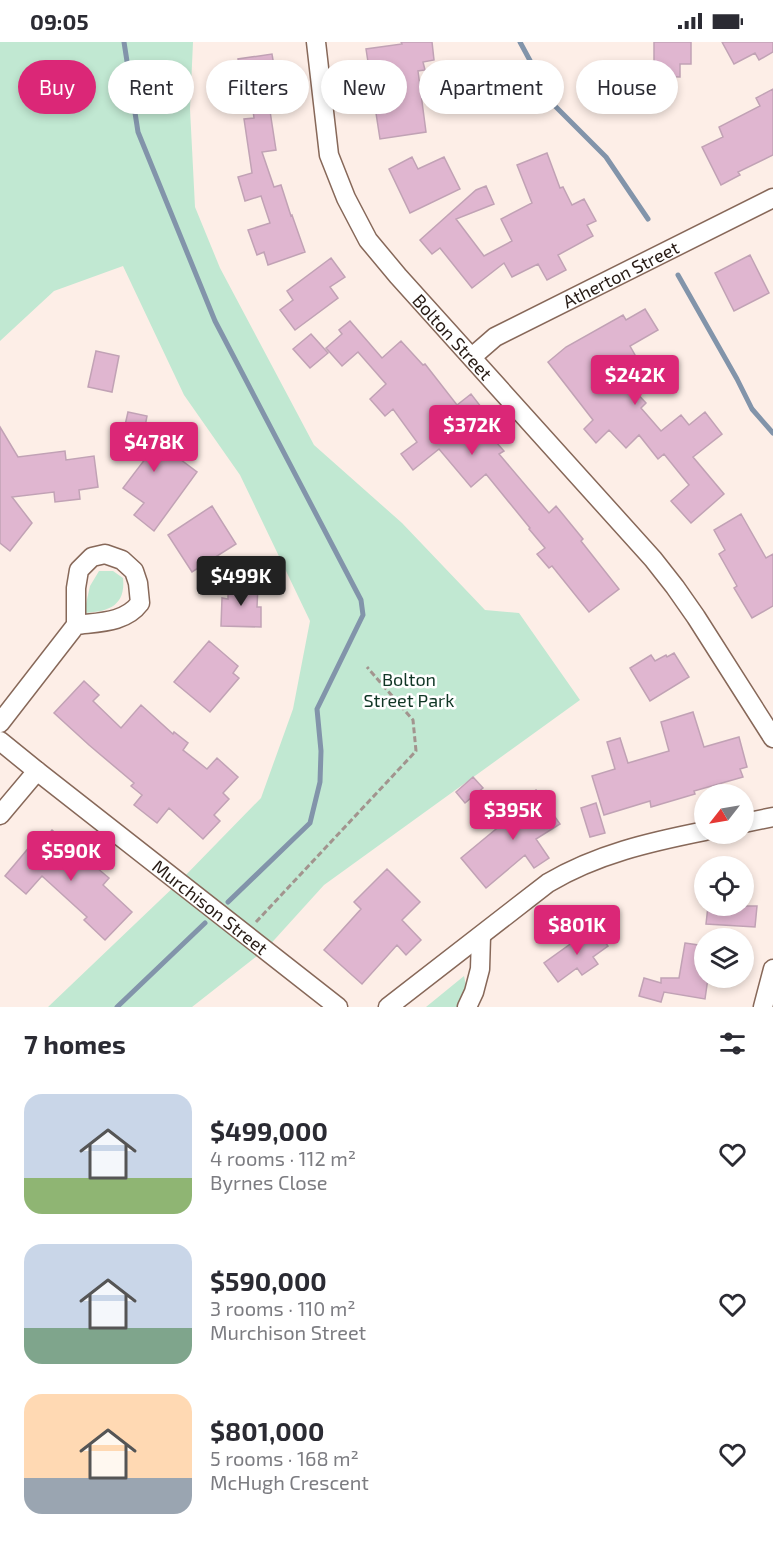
<!DOCTYPE html>
<meta charset="utf-8">
<style>
body{margin:0;font-family:"Exo 2",sans-serif;background:#f2f2f3;color:#2b2b33;height:100vh;display:flex;flex-direction:column;font-size:22px;white-space:nowrap}
*{box-sizing:border-box;margin:0}
p{font-size:20px;color:#7c7c81}
.icon{flex:none;width:33px;height:33px;fill:none;stroke:currentColor;stroke-width:2;stroke-linecap:round;stroke-linejoin:round}
.map{position:relative;height:965px;overflow:hidden}
.sheet{display:flex;flex-direction:column;background:#fff;flex:1}
.sheet>*{flex:none}
.banner{position:absolute;left:18px;top:18px;width:738px;height:54px;display:flex;gap:12px}
.needle{width:39px;rotate:239deg}
.buttons{position:absolute;left:694px;top:742px;display:grid;gap:12px}
.buttons a{display:grid;place-items:center;width:60px;height:60px;border-radius:50%;background:#fff;box-shadow:0 3px 9px #0003;font-size:30px}
.price{position:absolute;translate:-50% -51px;padding:0 14px;border-radius:6px;background:#db2777;color:#fff;font-size:20px;line-height:39px;filter:drop-shadow(0 2px 3px #0008)}
.price::after{content:'';position:absolute;left:50%;top:36px;width:18px;height:14px;margin-left:-9px;background:inherit;clip-path:polygon(0 0,100% 0,50% 100%)}
.price.selected{background:#222;color:#fff}
ul{padding:0;list-style:none}
li{display:flex;align-items:center;gap:18px;height:150px;padding:0 24px}
li span{display:grid;place-items:center;flex:none;width:168px;height:120px;border-radius:18px;color:#555}
li>.icon{margin-inline-start:auto}
span .icon{width:72px;height:72px;fill:#fffc;stroke-width:1}
li b{font-size:26px}
h2{display:flex;justify-content:space-between;align-items:center;height:72px;padding:0 24px;font-size:26px}
.tag{padding:0 21px;border-radius:27px;background:#fff;box-shadow:0 3px 9px #0003;font-size:21px;line-height:54px}
.tag.selected{background:#db2777;color:#fff}
.status{display:flex;justify-content:space-between;align-items:center;height:42px;padding:0 30px;background:#fff;direction:ltr}
.status svg{height:16px;fill:currentColor}
.map>svg:first-child{display:block}
.green{fill:#c1e8d2}
.lines{fill:none;stroke-linecap:round;stroke-linejoin:round}
.stream{stroke:#8294aa;stroke-width:5}
.building{fill:#e0b6d0;stroke:#c1a2b5;stroke-width:1.5}
.minor-casing{stroke:#876859;stroke-width:21}
.path{stroke:#a2948e;stroke-width:3;stroke-dasharray:6 3;stroke-linecap:butt}
.minor{stroke:#fff;stroke-width:18}
.labels{text-anchor:middle;dominant-baseline:central;stroke-width:5;stroke-linejoin:round;paint-order:stroke}
.street-label{font-size:18px;fill:#261a14;stroke:#fff}
.park-label{font-size:18px;fill:#103625;stroke:#fff}
</style>
<div class="status"><b>09:05</b><svg viewBox="0 0 49 12"><path d="M0 12V9h3v3zM5 12V6h3v6zM10 12V3h3v9zM15 12V0h3v12zM26 1h20v11H26zM47 4h2v5h-2z"/></svg></div>
<div class="map">
<svg width="773" height="965" viewBox="0 0 773 965">
<rect width="100%" height="100%" fill="#fdeee7"/>
<path class="green" d="M0,0h193l-3,67 5,98 25,61 94,177 88,78 83,87 34,3 61,87 -256,185 -58,64 -74,58h-144l131,-125 82,-84 32,-89 17,-88 -70,-146 -56,-80 -61,-129 -69,25 -54,50z
M99,529h14l10,7c3,28 -15,34 -39,35l6,-27z
M464,934l4,19 -7,12h-35z"/>
<g class="lines">
<path class="stream" d="M124,0l14,90 77,189 146,279 2,15 -46,94 4,42 -1,31 -10,41 -82,79
M520,0l34,63 52,52 42,62
M678,233l59,104 15,30 21,24
M117,965l88,-84"/>
</g>
<path class="building" d="M401,0h31l2,18 -11,2 2,8 -7,1 8,61 -46,7 -14,-90 36,-5z
M654,0h37v22h-11v13l-26,-1z
M722,0h51v10l-14,8 -4,-7 -21,11z
M272,12l3,18h-5l3,25 -5,1 8,52 -14,2 12,35 7,-2 10,31 1,-1 13,37 -37,13 -4,-13 -7,3 -9,-25 22,-7 -9,-27 -16,5 -7,-24 14,-4 -8,-54 10,-1 -5,-37 -7,1 -4,-23z
M773,47v66l-35,17 2,3 -19,10 -19,-38 21,-10 -4,-10 41,-21 -4,-8z
M547,111l13,35 3,-1 9,18 12,-6 12,22 -9,4 6,11 -35,19 8,15 -19,10 -9,-16 -26,13 -8,-14 -32,25 -32,-40 -8,6 -12,-14 56,-50 10,-4 8,18 -38,15 28,37 28,-15 -11,-22 31,-16 -15,-38z
M412,115l6,12 26,-12 16,32 -50,24 -21,-44z
M750,213l19,38 -35,18 -19,-38z
M331,216l14,19 -15,10 8,11 -43,32 -15,-20 13,-10 -6,-9z
M645,267l13,21 -28,16 9,16 -20,12 27,29 -5,5 20,23 20,-16 8,10 16,-13 17,22 -29,23 31,37 -33,29 -20,-22 18,-16 -25,-31 -6,5 -19,-24 -13,13 -17,-18 -13,13 -12,-14 9,-9 -45,-58 18,-15 57,-32 3,5z
M350,279l32,37 19,-17 22,24 2,-1 32,41 14,-11 14,18 -9,7 28,32 -5,3 50,59 7,-7 27,33 -2,2 38,48 -30,23 -37,-46 -3,2 -12,-14 8,-6 -16,-19 1,-1 -44,-54 -15,13 -32,-38 -26,21 -12,-16 16,-12 -24,-33 -8,7 -15,-17 16,-15 -28,-32 -16,14 -16,-18 16,-14 -3,-4z
M311,292l17,19 -18,15 -17,-19z
M96,309l23,5 -7,36 -24,-5z
M128,370l19,4 -3,16 53,40 -43,59 -20,-16 10,-12 -21,-15 26,-34 -29,-7z
M0,385l18,30 47,-6 1,9 28,-4 4,31 -19,3 1,9 -25,3 -1,-10 -42,5 20,26 -22,28 -10,-8z
M212,464l24,38 -44,28 -24,-37z
M741,472l25,44 7,-4v52l-21,12 -18,-30 3,-2 -18,-32 6,-4 -11,-20z
M228,543l30,1 -1,21h4v20l-40,-1 1,-28 6,1z
M209,599l29,25 -5,7 6,5 -29,34 -36,-30z
M674,611l15,24 -39,24 -20,-33 21,-13 4,6 11,-6 1,2z
M84,639l15,14 -6,6 28,27 20,-23 32,29 1,-2 14,11 -5,7 24,19 10,-11 21,19 -15,16 6,6 -15,16 6,6 -17,18 -34,-31 -12,15 -23,-18 8,-10 -11,-9 3,-3 -45,-38 -35,-32z
M693,670l11,35 35,-10 8,30 -7,2 3,8 -49,14 1,3 -44,13 -1,-6 -46,14 -12,-39 23,-7 -8,-27 13,-4 8,25 41,-12 -8,-29z
M473,735l10,11 -18,15 -9,-11z
M536,748l24,34 -24,15 13,19 -15,10 -9,-13 -39,33 -25,-30 52,-43 -4,-7z
M596,761l9,30 -15,4 -9,-29z
M52,788l57,48 -6,7 29,27 -27,28 -21,-20 3,-3 -45,-41 -16,18 -21,-18 31,-37 5,4z
M387,827l33,33 -18,18 19,20 -15,15 -9,-10 -35,39 -38,-34 37,-41 -7,-7z
M708,864h49l-2,21 -49,-3z
M594,885l14,19 -15,11 5,7 -16,11 -5,-7 -19,14 -14,-19z
M685,901l20,3v32h3l-3,21 -41,-7 -3,10 -22,-6 5,-18 17,5v-5h18z"/>
<g class="lines">
<defs>
<g id="minor">
<path id="s1" d="M316,0l13,113 17,43 22,42 30,36 255,283 22,28 21,30 77,121"/>
<path id="s2" d="M472,315l23,-20 278,-139"/>
<path d="M0,681l76,-98v-37l3,-18 13,-13 13,-3 17,6 12,11 4,12 2,20c-15,20 -41,19 -64,22"/>
<path id="s3" d="M0,699l37,30 301,236"/>
<path d="M0,773l37,-44"/>
<path d="M744,781l29,-6"/>
<path d="M388,965l160,-124c49,-29 102,-41 157,-52"/>
<path d="M467,965l7,-15 6,-23 1,-33"/>
<path d="M763,965l10,-38"/>
</g>
</defs>
<use href="#minor" class="minor-casing"/>
<path class="path" d="M256,880l160,-171 -3,-31 -46,-53"/>
<use href="#minor" class="minor"/>
</g>
<g class="labels">
<g class="street-label">
<text stroke="none"><textPath href="#s2" startOffset="171">Atherton Street</textPath></text>
<text stroke="none"><textPath href="#s1" startOffset="336">Bolton Street</textPath></text>
<text stroke="none"><textPath href="#s3" startOffset="268">Murchison Street</textPath></text>
</g>
<g class="park-label">
<text x="409" y="637">Bolton<tspan x="409" dy="21">Street Park</tspan></text>
</g>
</g>
</svg>
<div class="buttons">
<a><svg class="needle" viewBox="-14 -14 28 28"><path d="M0-13l5 13h-10z" fill="#e53935"/><path d="M0 13l5-13h-10z" fill="#7c7c81"/></svg></a>
<a><svg class="icon" aria-label="locate" viewBox="0 0 24 24"><circle cx="12" cy="12" r="6"/><path d="M12 2v4M12 18v4M2 12h4M18 12h4"/></svg></a>
<a><svg class="icon" aria-label="layers" viewBox="0 0 24 24"><path d="M12 4l9 5-9 5-9-5zM3 14l9 5 9-5"/></svg></a>
</div>
<b class="price" style="left:635px;top:364px">$242K</b>
<b class="price" style="left:472px;top:414px">$372K</b>
<b class="price" style="left:154px;top:431px">$478K</b>
<b class="price selected" style="left:241px;top:565px">$499K</b>
<b class="price" style="left:513px;top:799px">$395K</b>
<b class="price" style="left:71px;top:840px">$590K</b>
<b class="price" style="left:577px;top:914px">$801K</b>
<div class="banner">
<a class="tag selected">Buy</a>
<a class="tag">Rent</a>
<a class="tag">Filters</a>
<a class="tag">New</a>
<a class="tag">Apartment</a>
<a class="tag">House</a>
</div>
</div>
<section class="sheet">
<h2>7 homes<svg class="icon" aria-label="filters" viewBox="0 0 24 24"><path d="M4 7h16M4 17h16"/><circle cx="9" cy="7" r="2"/><circle cx="15" cy="17" r="2"/></svg></h2>
<ul>
<li><span style="background:linear-gradient(#c9d6e8 70%,#8fb573 0)"><svg class="icon" aria-label="home" viewBox="0 0 24 24"><path d="M3 11l9-7 9 7M6 9v11h12V9"/></svg></span><div><b>$499,000</b><p>4 rooms · 112 m²</p><p>Byrnes Close</p></div><svg class="icon" aria-label="heart" viewBox="0 0 24 24"><path d="M12 20l-8-8c-3-5 5-10 8-4 3-6 11-1 8 4z"/></svg></li>
<li><span style="background:linear-gradient(#c9d6e8 70%,#7fa58c 0)"><svg class="icon" aria-label="home" viewBox="0 0 24 24"><path d="M3 11l9-7 9 7M6 9v11h12V9"/></svg></span><div><b>$590,000</b><p>3 rooms · 110 m²</p><p>Murchison Street</p></div><svg class="icon" aria-label="heart" viewBox="0 0 24 24"><path d="M12 20l-8-8c-3-5 5-10 8-4 3-6 11-1 8 4z"/></svg></li>
<li><span style="background:linear-gradient(#ffd9b3 70%,#9aa5b1 0)"><svg class="icon" aria-label="home" viewBox="0 0 24 24"><path d="M3 11l9-7 9 7M6 9v11h12V9"/></svg></span><div><b>$801,000</b><p>5 rooms · 168 m²</p><p>McHugh Crescent</p></div><svg class="icon" aria-label="heart" viewBox="0 0 24 24"><path d="M12 20l-8-8c-3-5 5-10 8-4 3-6 11-1 8 4z"/></svg></li>
</ul>
</section>
